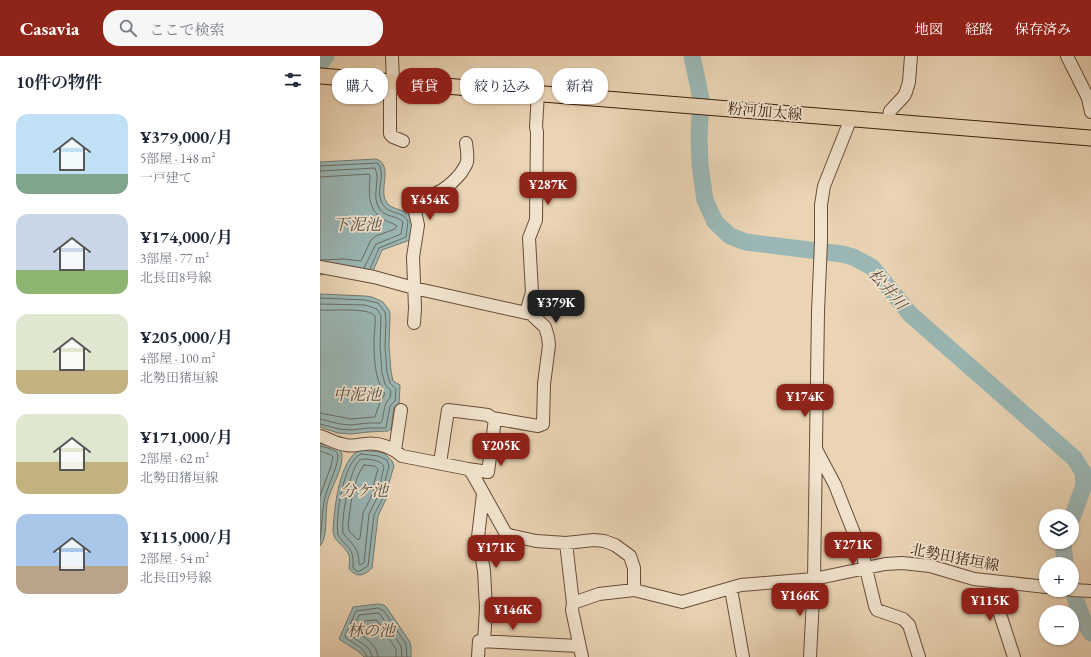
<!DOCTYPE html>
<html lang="ja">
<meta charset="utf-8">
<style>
body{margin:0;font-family:"EB Garamond","Noto Serif JP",serif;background:#f6f6f7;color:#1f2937;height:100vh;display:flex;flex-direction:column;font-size:15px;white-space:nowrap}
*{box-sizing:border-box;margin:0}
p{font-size:13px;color:#747a83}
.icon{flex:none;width:22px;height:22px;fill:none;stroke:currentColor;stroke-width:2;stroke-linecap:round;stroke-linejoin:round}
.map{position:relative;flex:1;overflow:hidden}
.side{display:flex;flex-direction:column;background:#fff;width:320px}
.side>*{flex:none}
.banner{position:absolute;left:12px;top:12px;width:380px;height:36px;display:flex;gap:8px}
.tools{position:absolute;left:719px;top:453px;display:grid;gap:8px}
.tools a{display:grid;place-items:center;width:40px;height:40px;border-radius:50%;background:#fff;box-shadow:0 1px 3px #0004;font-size:20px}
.price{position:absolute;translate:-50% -34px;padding:0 9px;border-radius:8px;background:#8f2418;color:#fff;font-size:13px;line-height:26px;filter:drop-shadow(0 1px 2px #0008)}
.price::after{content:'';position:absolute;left:50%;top:24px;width:12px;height:9px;margin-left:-6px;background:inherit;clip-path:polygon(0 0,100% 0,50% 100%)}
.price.active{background:#222;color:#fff}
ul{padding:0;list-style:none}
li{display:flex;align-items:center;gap:12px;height:100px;padding:0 16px}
li span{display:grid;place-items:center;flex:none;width:112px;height:80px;border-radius:12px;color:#555}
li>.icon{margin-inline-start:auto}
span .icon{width:48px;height:48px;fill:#fffc;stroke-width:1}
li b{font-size:17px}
h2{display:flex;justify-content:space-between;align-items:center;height:48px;padding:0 16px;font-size:17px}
.pill{padding:0 14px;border-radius:16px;background:#fff;box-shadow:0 1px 3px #0004;font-size:14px;line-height:36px}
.pill.active{background:#8f2418;color:#fff}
header{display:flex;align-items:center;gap:24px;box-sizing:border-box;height:56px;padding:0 20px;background:#8f2418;color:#fff}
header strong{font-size:19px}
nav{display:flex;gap:22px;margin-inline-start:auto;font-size:14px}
.search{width:280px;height:36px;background:#f6f6f7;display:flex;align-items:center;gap:10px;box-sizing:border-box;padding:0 14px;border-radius:16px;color:#747a83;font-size:15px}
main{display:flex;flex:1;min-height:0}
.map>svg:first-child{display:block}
.water{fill:#9ab7b5;stroke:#747a72}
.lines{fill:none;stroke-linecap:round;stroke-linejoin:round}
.shore{stroke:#6a6b62;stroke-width:1}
.river{stroke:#9ab7b5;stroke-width:17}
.minor-casing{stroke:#674c38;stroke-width:14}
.major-casing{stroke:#3b1f0e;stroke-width:17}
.minor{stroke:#f1e3ce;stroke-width:12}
.major{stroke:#ead4b4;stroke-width:15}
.labels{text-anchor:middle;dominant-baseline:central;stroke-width:3.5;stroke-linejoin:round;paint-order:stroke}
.street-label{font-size:15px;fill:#3b1f0e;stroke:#f1e3ce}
.water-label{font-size:16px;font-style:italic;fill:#584d40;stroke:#f1e3ce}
</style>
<header>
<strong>Casavia</strong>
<div class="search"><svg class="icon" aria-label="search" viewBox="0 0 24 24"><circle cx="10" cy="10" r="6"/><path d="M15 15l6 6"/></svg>ここで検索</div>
<nav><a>地図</a><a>経路</a><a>保存済み</a></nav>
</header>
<main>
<section class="side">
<h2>10件の物件<svg class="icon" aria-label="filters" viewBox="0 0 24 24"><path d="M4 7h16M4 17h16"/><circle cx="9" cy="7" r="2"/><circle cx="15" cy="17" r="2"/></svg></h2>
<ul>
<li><span style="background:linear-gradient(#bfe0f5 75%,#7fa58c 0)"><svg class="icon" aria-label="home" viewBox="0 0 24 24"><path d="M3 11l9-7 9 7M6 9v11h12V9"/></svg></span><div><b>¥379,000/月</b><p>5部屋 · 148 m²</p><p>一戸建て</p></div></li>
<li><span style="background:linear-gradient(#c9d6e8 70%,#8fb573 0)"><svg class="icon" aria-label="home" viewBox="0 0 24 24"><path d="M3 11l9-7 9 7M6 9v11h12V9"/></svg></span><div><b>¥174,000/月</b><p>3部屋 · 77 m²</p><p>北長田8号線</p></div></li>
<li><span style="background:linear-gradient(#dfe7d0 70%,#c2b280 0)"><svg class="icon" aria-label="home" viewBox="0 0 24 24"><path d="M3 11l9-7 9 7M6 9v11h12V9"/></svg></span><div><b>¥205,000/月</b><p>4部屋 · 100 m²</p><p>北勢田猪垣線</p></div></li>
<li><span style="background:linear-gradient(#dfe7d0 60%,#c2b280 0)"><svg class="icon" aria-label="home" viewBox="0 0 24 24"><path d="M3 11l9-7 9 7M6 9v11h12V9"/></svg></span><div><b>¥171,000/月</b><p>2部屋 · 62 m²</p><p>北勢田猪垣線</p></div></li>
<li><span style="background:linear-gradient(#a9c7e8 65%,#b9a48a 0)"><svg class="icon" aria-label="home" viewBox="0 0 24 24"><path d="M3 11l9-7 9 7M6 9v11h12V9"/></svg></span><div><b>¥115,000/月</b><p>2部屋 · 54 m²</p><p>北長田9号線</p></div></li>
</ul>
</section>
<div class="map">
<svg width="771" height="601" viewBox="0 0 771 601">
<rect width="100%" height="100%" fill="#ead4b4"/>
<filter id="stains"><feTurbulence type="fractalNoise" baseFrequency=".005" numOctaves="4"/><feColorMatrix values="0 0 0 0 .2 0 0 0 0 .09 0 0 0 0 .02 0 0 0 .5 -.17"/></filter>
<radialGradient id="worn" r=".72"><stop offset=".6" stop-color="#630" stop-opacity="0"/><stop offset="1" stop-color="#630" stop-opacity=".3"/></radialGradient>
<path class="water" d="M56,103c17,6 4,28 9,40 4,14 25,7 27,22 1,6 -1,13 -2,19l-28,10 -12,28 -41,-4 -9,1v-113z
M0,238l45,2 7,1 11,5 6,8 1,4 -1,32 2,25 2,10 7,4 -1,21 -5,1 -3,22 -3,2 -20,1 -17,2 -13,-1 -18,-6z
M0,386l21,8c5,18 -11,36 -14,54 -2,12 1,33 -7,42z
M40,394l19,2 6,2 7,7 2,5 -6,20 -1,11 -9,19 -6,52c-8,8 -15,10 -23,1 0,-5 2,-11 -1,-16 -5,-9 -14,-11 -15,-22 1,-21 6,-72 27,-81z
M58,548l6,1 3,3 23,34 1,5v10h-47l-5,-5 -20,-13 14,-32z"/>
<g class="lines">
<path class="shore" d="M0,110l58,-3c8,12 -2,26 3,38 6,15 19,8 27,20l-2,16 -27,11 -9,21
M0,115l55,-3c6,13 -4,27 4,40 6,10 18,7 24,14l-2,12 -25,10 -12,24
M0,121l49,-3 1,2c-1,17 -3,33 13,43 4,3 10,4 14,7l-2,3 -19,7 -5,4 -10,21 -17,-2 -24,1
M0,242l45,2 13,3 7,9 1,9 -1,25 2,26 3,11 6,6 -1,12 -5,5 -4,22h-18l-17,2 -12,-1 -19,-5
M0,248l45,1 12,4 4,7 -1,30 2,27 3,11 6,7 -1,7c-8,8 -5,17 -9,25h-13l-17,2 -11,-1 -20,-5
M0,254c12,1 48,-3 55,6 1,7 -1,15 -1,22 0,18 0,41 11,56l-5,8 -5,15 -24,2 -31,-6
M0,390c4,1 14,3 17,7 4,6 -7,28 -9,35 -7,17 -5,34 -8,52
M0,395l11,4 2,2 -2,9 -11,30
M41,398l17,2 9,4 2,6 -5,19v11l-10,19 -6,51 -10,6 -5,-4c1,-22 -5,-18 -15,-33 -3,-17 5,-74 23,-81z
M46,403c7,1 15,1 18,8l-4,17 -1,10 -10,20 -5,49 -4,2 -1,-1c0,-17 -7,-19 -16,-31 -2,-13 6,-64 17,-73 2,-1 3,-1 6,-1z
M44,409l11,1 3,3 -4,14 -1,10 -10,20 -3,25 -2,2 -9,-9 -1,-6c3,-19 4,-44 16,-60z
M47,601c-2,-9 -14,-14 -21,-19l-1,-2 11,-25 22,-3 6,3 22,33 1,13
M52,601c-1,-12 -14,-14 -21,-22l8,-20 19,-2 2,1 21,32 1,11
M58,601c-1,-12 -11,-17 -19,-24l5,-12 13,-1 19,29v8"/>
<path class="river" d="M372,0l9,43 -2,37 1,29 5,35 10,22 15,14 16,6 96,12 11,3 19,10 38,47 164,144 9,14 1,13 -12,33
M0,8l6,-8
M743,486l2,22
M752,533l11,31 8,13"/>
<defs>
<path id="minor" d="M72,0l1,26 -3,11v41l3,3 10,4
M747,0l21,42 3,14
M568,65l2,-10 14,-15 2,-4 3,-10 2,-26
M0,211l54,10 40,11 117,26 14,13 3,10 1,8 -5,39 -1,40 -5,2 -46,-8 -4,-3 -40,-5 -8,53
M206,257l6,-21 -3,-54 7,-18 1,-88 -1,-5 2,-34
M94,267l1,-15 -2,-51 5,-32 -5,-22c22,-9 32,-11 48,-30 2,-4 5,-7 6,-11 1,-6 0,-13 -1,-19
M0,380c9,3 17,8 26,9 7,2 13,-1 19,-1 14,-2 26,3 37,12l66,13 4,4 33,59 4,3 27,6 30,2 28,-3 10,1 11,4 15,11 4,12v22l48,12 59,-17 73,-6 71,-15 17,-1 28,3 44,13 72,8
M75,394l6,-40
M497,395l18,34 28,71 12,50 2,4 26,9 6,6 10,32
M148,413l20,3 7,-53
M163,438l-5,43 6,34 2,37 -2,34
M246,487l7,60
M680,526l-2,22 1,7 15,46
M411,533l12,68
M752,534l19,1
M158,601l1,-16 100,5
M262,601l-10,-47 1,-7 26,-9 35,-4
M490,601l4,-78 4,-267 3,-71v-36l3,-19 27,-68"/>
<path id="major" d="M0,20l771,62"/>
</defs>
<use href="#minor" class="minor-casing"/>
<use href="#major" class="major-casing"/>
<use href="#minor" class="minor"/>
<use href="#major" class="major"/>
</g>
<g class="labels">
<g class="street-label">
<text transform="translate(445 55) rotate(5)">粉河加太線</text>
<text transform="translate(635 501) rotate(11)">北勢田猪垣線</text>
</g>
<g class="water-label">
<text x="37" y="168">下泥池</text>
<text transform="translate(568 233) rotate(49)">松井川</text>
<text x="37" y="338">中泥池</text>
<text x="44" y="434">分ケ池</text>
<text x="51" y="574">林の池</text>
</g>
</g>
<rect width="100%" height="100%" filter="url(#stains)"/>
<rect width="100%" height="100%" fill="url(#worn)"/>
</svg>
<div class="tools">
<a><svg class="icon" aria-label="layers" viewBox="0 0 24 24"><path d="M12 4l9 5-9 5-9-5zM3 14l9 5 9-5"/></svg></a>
<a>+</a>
<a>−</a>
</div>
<b class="price" style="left:228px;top:150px">¥287K</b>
<b class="price" style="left:110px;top:165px">¥454K</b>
<b class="price active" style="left:236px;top:268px">¥379K</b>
<b class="price" style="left:485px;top:362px">¥174K</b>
<b class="price" style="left:181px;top:411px">¥205K</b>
<b class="price" style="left:533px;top:510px">¥271K</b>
<b class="price" style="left:176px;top:513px">¥171K</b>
<b class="price" style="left:480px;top:561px">¥166K</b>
<b class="price" style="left:670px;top:566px">¥115K</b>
<b class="price" style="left:193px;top:575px">¥146K</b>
<div class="banner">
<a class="pill">購入</a>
<a class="pill active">賃貸</a>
<a class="pill">絞り込み</a>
<a class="pill">新着</a>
</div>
</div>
</main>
